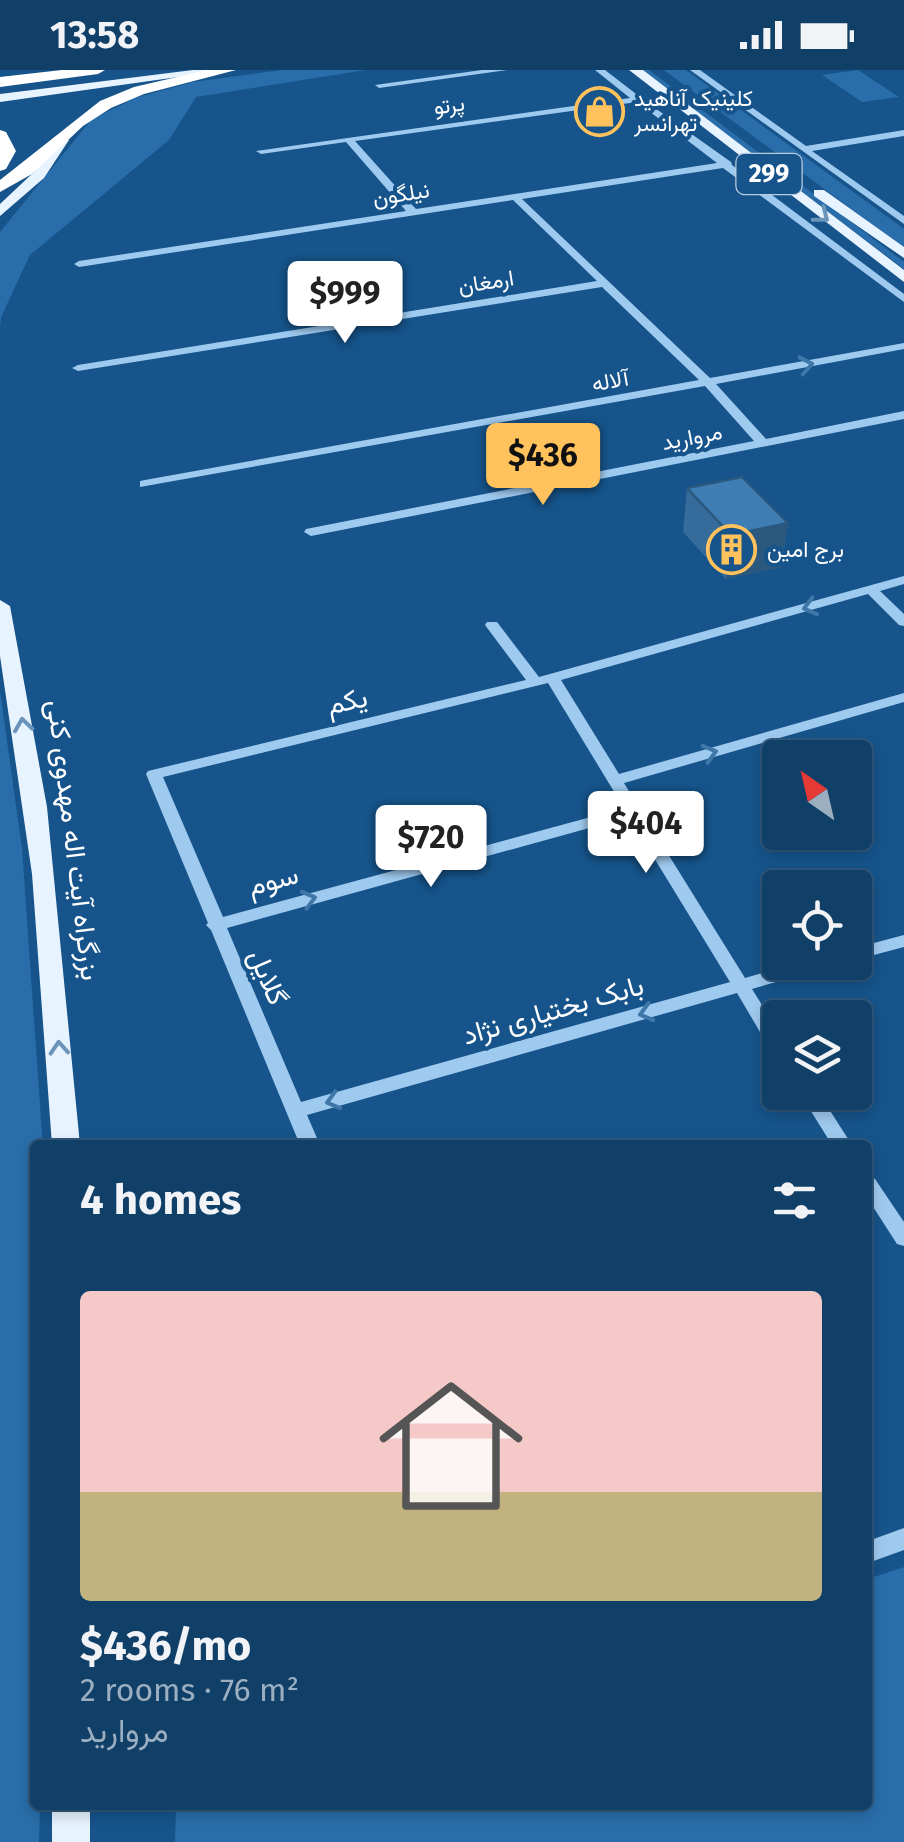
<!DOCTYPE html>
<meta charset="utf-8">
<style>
body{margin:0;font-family:"Fira Sans",Vazirmatn,sans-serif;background:#19466e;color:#f1f3f6;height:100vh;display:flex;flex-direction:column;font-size:38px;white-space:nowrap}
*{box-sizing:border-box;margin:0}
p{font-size:32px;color:#9cafc0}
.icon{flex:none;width:55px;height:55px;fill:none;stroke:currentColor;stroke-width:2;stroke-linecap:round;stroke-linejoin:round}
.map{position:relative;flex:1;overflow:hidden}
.sheet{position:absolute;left:30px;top:1070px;width:842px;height:670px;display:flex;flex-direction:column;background:#103f68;border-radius:10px;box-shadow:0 5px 15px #0003,0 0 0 2px #30587c}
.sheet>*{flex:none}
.needle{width:65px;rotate:326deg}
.fabs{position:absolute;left:762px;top:670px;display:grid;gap:20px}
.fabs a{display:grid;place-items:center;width:110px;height:110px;border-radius:10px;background:#103f68;box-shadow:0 5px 15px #0003,0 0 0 2px #30587c;font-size:50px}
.price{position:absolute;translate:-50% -85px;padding:0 22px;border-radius:10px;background:#fff;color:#222;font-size:32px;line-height:65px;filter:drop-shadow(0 2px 5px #0008)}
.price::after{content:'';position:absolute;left:50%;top:60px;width:30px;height:22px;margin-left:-15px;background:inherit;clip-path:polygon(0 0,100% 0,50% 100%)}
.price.active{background:#ffc25d;color:#111}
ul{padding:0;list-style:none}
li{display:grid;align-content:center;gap:20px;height:530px;padding:0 50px}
li span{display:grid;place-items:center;height:310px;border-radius:10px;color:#555}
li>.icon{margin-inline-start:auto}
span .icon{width:180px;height:180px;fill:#fffc;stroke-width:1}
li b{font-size:42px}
h2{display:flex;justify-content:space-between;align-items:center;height:120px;padding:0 50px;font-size:42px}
.status{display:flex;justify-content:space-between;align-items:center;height:70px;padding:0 50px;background:#103f68;direction:ltr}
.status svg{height:28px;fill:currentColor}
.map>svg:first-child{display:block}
.green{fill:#296eaa}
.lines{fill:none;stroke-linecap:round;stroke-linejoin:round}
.minor{fill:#9fcaef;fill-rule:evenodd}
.major{fill:#e7f3ff;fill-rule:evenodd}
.highway{fill:#fff;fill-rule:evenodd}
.wall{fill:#356c9b}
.shaded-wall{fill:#2b587e}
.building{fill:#3e7eb4;stroke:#2b587e;stroke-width:2.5}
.oneway{stroke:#6a94b9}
.oneway2{stroke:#3f77a9}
.labels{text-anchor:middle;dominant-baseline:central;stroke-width:8;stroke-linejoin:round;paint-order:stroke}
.far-poi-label{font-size:22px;fill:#fff;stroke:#16548b;text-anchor:start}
.far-street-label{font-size:22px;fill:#fff;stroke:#16548b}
.shield{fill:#16548b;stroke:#b9ccdc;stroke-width:2.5}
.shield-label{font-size:25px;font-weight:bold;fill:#fff}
.street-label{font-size:28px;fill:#fff;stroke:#16548b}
</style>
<div class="status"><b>13:58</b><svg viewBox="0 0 49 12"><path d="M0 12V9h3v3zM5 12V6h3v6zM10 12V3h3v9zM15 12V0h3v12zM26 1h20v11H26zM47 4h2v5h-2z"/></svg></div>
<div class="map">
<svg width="904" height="1772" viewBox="0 0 904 1772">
<rect width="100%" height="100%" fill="#16548b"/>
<path class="green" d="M282,0h84l-170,27 -27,43 -139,115 -29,62 -1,12v-97l91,-112 44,-22 58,-16z
M641,0h8l255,192v7z
M664,0h22l214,156 4,3v19z
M858,0l41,27 -37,5 -40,-27z
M0,621l22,157 20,286v11h-7v660h5l-1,37h-39z
M904,1497v275h-729l1,-37h692v-226z"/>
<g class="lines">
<path class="minor" d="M482,0h25l-128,18 -4,-3z
M595,0h10l35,27h5v4l86,61 1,3 172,129v8l-181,-134 -201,31 188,179 194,-35v6l-188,35 50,55 138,-28v8l-593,117 -7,-4 2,-3 448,-88 -49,-55 -565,101v-6l5,-1 554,-100 -97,-93 -524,84 -6,-3 6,-3 519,-84 -84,-81 -434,67 -5,-3 5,-3 327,-50 -60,-69 -85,12 -5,-3 374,-53zM637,32l80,61 -301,46 -61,-68z
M690,0h10l106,76 98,-16v6l-92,15 92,65v8z
M904,506v8l-24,7 24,23v12l-5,-1 -31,-31 -307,86 58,94 285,-81v9l-280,81 121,195 56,-16h32l-2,4 -79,23 28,45v22l-7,-2 -36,-61 -430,122 13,30h-20l-89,-215 -5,-5 2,-2 -62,-149 2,-3 378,-91 -41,-55 2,-3h10l42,55zM548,613l76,125 -401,109 -60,-140zM629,747l101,165 -429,120 -74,-174z
M904,865v12l-49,13v-12z
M799,1022h19l34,53h-20z
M868,1106l7,3 29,43v24l-7,-2 -29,-45z
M904,1458v22l-36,13v-22z"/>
<path class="major" d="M193,0h35l-228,32v-8z
M629,0h14l261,200v12z
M57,67l12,3 -25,38 -44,38v-12l34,-32z
M814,120h10l80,57v11l-90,-62z
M0,530l10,6 37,201 33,338h-28l-20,-271 -32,-218z
M52,1735h38v37h-38z"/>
<path class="highway" d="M62,0h43l-7,4 -98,13v-10z
M207,0h29l-92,24 -33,14 -28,18 -51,48 -32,18v-12l100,-79 34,-14z
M0,60l6,2 10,19 -10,18 -6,2z"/>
</g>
<path class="wall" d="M687,418l101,35 -7,44 -55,12 -43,-47z"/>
<path class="shaded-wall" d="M788,453l-7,44 -55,12 5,-44z"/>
<path class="building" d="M742,407l46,46 -57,12 -44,-47z"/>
<defs><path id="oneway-chevron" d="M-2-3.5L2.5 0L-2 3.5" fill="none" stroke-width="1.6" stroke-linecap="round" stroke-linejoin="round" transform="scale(2.5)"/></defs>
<g class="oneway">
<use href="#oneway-chevron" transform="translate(822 146) rotate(38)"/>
<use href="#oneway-chevron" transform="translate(23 655) rotate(-98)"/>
<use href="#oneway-chevron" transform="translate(59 978) rotate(-94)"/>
</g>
<g class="oneway2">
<use href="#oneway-chevron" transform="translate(806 295) rotate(-11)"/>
<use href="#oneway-chevron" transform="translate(810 537) rotate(165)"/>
<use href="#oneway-chevron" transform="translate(710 683) rotate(-16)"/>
<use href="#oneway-chevron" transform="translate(309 829) rotate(-15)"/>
<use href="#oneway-chevron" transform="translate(646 943) rotate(164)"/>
<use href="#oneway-chevron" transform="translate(333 1031) rotate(164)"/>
</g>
<defs>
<symbol id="shop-ring" viewBox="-11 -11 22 22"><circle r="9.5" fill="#16548b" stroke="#ffc25d" stroke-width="1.5"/><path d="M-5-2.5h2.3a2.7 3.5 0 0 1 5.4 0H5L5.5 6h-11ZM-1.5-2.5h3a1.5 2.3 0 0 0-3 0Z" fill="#ffc25d"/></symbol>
<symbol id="building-ring" viewBox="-11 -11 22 22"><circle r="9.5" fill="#16548b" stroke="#ffc25d" stroke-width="1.5"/><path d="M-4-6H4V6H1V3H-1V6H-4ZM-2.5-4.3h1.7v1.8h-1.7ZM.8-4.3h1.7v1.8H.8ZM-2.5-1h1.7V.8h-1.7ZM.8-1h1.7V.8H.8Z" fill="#ffc25d"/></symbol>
</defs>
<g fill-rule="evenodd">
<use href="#shop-ring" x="572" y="14" width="55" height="55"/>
<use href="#building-ring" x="704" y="452" width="55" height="55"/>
</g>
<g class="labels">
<g class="far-poi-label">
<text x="634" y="28">کلینیک آناهید<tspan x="634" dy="25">تهرانسر</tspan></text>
<text x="767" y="479">برج امین</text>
</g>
<g class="far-street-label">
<text transform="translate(449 35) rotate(-8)">پرتو</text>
<text transform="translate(401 124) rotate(-9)">نیلگون</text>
<text transform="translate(486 212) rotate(-9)">ارمغان</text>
<text transform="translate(610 311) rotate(-10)">آلاله</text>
<text transform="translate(692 367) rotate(-11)">مروارید</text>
</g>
<rect class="shield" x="736.5" y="84" width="65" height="40" rx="8"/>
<g class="shield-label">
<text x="769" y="104">299</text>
</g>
<g class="street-label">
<text transform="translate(347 631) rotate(-13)">یکم</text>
<text transform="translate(74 770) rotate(83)">بزرگراه آیت اله مهدوی کنی</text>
<text transform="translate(273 810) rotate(-15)">سوم</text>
<text transform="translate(268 907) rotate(67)">گلایل</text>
<text transform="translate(553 940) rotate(-16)">بابک بختیاری نژاد</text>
</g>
</g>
</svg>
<div class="fabs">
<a><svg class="needle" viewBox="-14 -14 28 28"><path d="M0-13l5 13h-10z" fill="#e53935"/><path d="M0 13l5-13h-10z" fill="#9cafc0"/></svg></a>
<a><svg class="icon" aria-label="locate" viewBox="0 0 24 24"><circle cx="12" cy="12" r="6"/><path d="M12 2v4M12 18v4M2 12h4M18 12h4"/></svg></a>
<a><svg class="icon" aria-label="layers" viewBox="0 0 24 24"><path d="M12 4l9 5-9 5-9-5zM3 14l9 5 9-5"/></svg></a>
</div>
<b class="price" style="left:345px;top:276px">$999</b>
<b class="price active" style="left:543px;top:438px">$436</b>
<b class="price" style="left:646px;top:806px">$404</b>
<b class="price" style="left:431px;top:820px">$720</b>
<section class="sheet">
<h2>4 homes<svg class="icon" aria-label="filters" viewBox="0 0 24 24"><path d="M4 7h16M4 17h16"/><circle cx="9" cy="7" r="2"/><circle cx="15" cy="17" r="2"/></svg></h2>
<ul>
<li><span style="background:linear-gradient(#f6c9c9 65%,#c2b280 0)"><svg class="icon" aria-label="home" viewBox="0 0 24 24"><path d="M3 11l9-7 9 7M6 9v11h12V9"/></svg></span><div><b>$436/mo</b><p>2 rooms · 76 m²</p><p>مروارید</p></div></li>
</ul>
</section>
</div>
